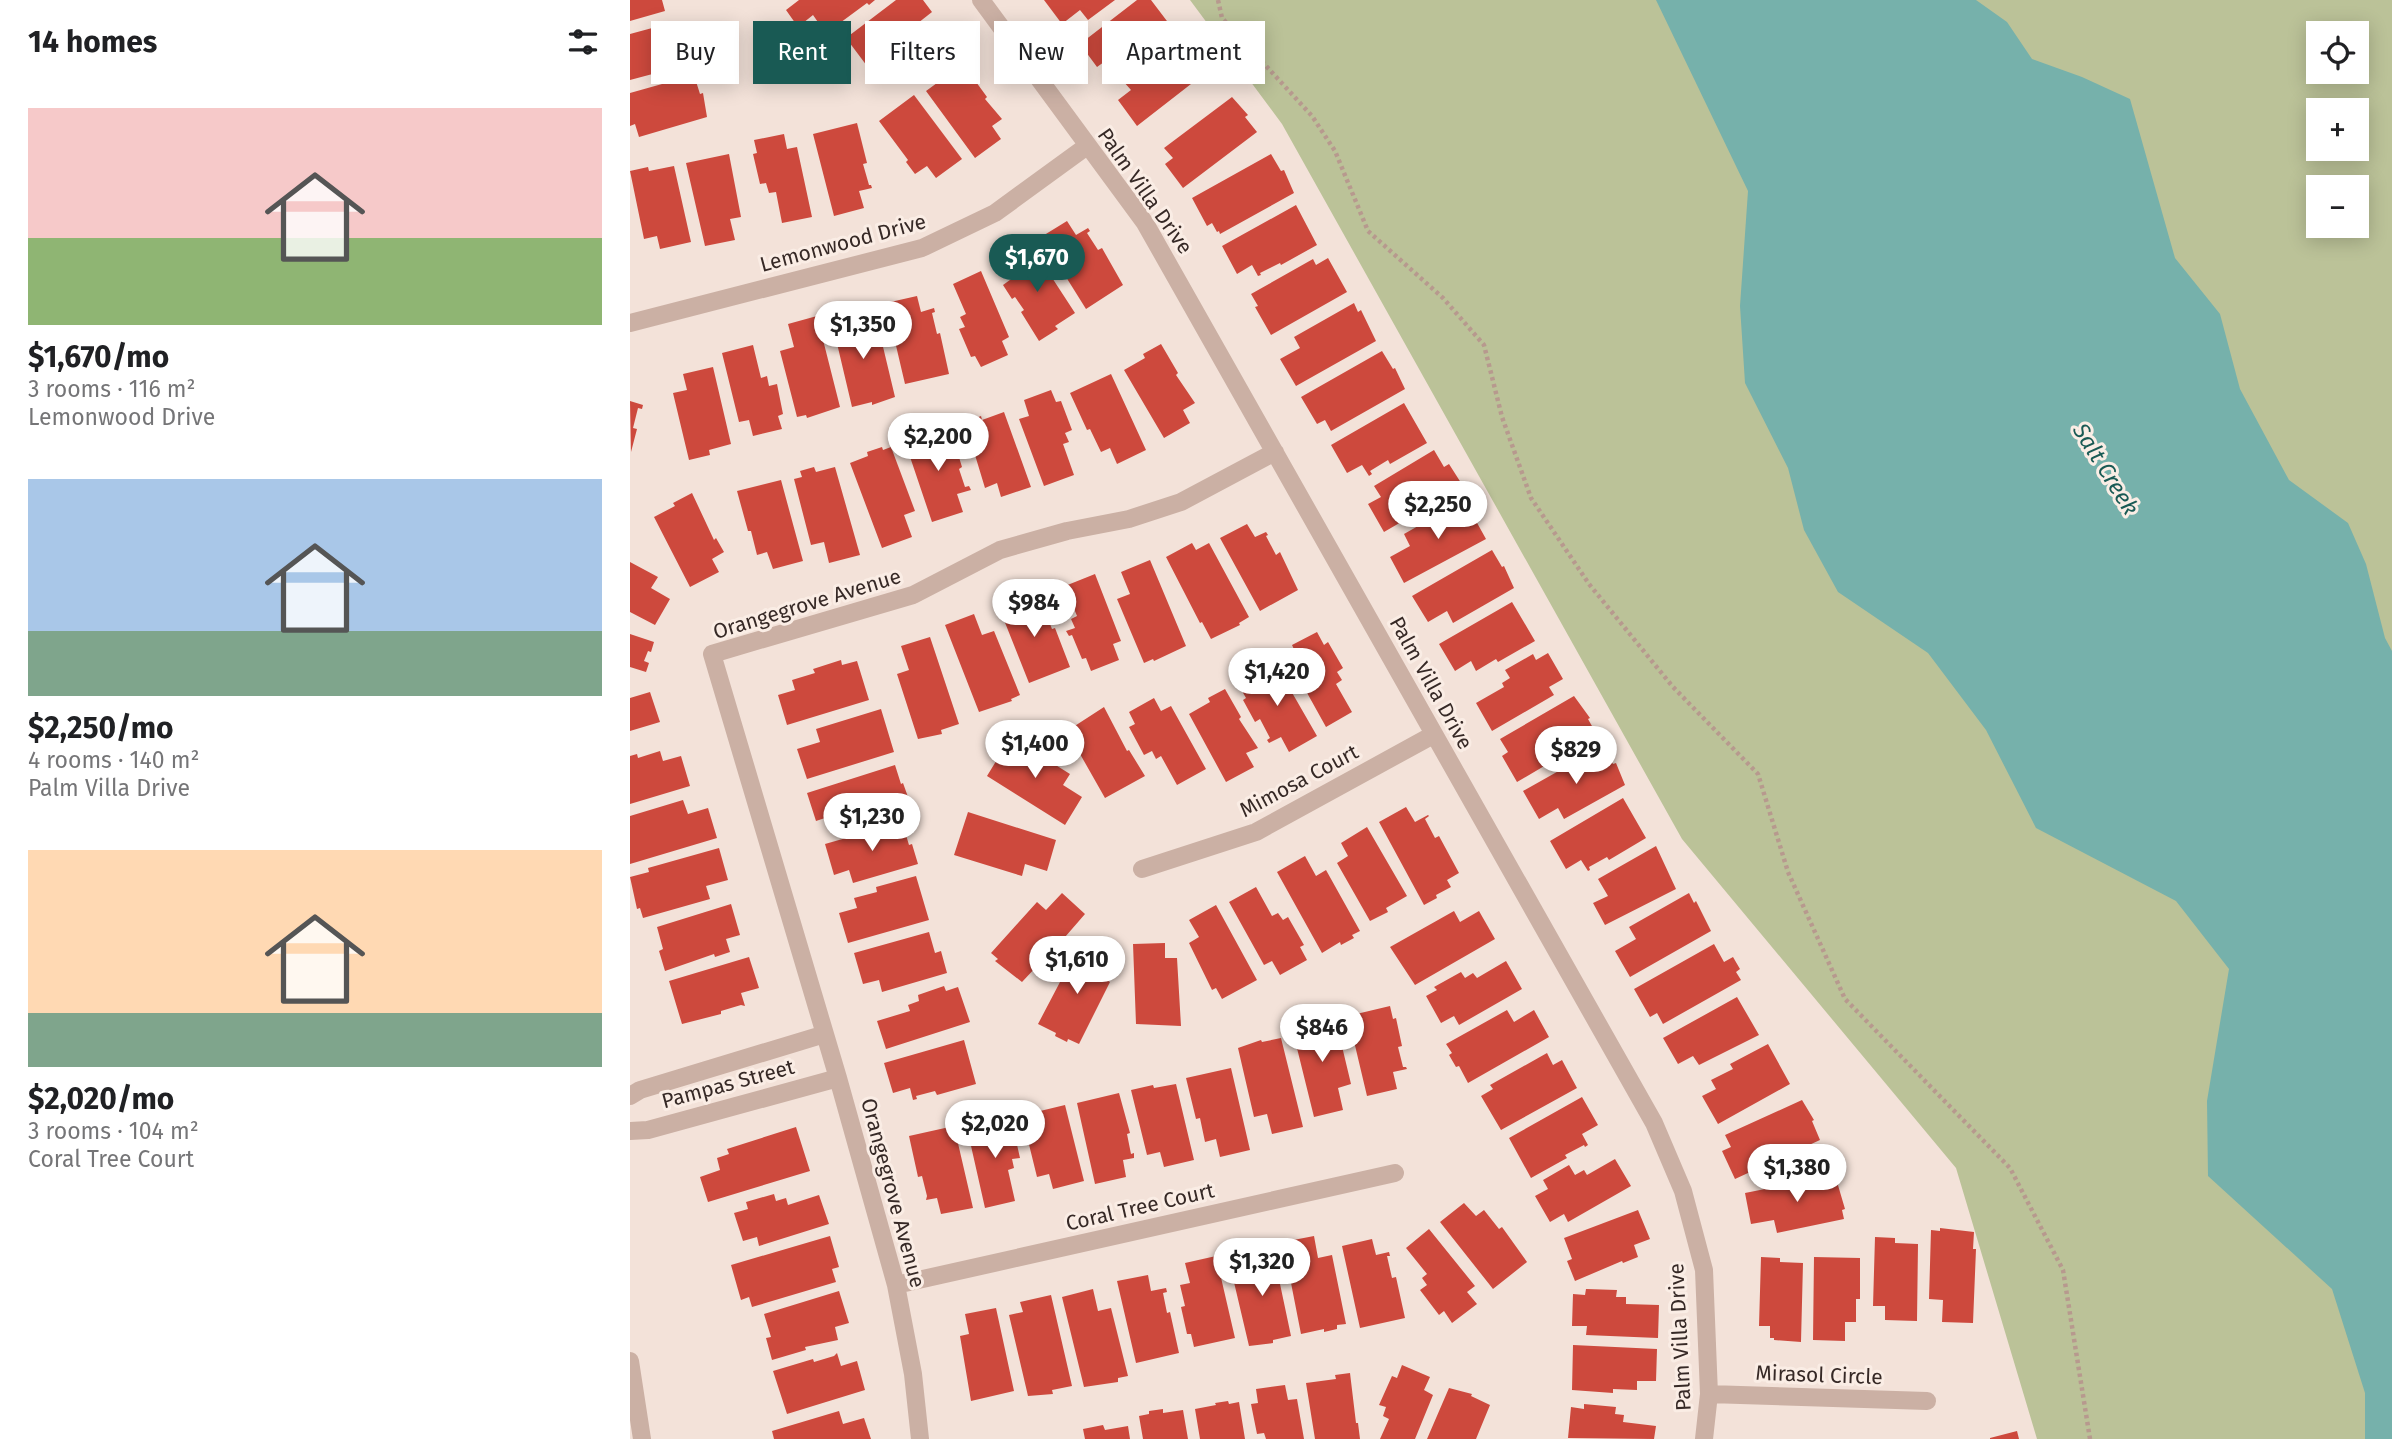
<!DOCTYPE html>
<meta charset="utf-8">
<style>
body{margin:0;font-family:"Fira Sans",sans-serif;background:#f2f2f2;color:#202124;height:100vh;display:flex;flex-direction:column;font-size:26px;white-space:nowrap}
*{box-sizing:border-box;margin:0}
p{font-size:23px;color:#757577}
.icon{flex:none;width:38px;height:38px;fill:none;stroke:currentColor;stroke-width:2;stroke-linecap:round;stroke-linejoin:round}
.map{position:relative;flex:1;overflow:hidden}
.panel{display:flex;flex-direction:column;background:#fff;width:630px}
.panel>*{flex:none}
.hud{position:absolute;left:21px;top:21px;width:665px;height:63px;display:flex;gap:14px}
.buttons{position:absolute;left:1676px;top:21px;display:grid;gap:14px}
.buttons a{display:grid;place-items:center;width:63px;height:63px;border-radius:0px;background:#fff;box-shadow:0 4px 18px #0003;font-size:35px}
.price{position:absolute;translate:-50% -60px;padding:0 16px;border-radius:24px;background:#fff;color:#222;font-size:23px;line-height:46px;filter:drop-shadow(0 2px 4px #0008)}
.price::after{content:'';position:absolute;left:50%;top:42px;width:21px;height:16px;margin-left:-10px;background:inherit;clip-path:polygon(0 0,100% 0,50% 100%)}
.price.selected{background:#195a54;color:#fff}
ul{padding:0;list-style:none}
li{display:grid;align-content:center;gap:14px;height:371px;padding:0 28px}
li span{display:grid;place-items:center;height:217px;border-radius:0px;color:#555}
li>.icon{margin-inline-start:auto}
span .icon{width:126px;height:126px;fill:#fffc;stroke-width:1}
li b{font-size:30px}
h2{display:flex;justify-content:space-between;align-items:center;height:84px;padding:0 28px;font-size:30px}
.pill{padding:0 24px;border-radius:0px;background:#fff;box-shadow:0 4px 18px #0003;font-size:24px;line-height:63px}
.pill.selected{background:#195a54;color:#fff}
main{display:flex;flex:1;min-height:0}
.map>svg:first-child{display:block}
.green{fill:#bbc298;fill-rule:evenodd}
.water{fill:#76b1ab}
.building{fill:#cd493d}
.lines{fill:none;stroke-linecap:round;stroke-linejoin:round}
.path{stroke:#b7998e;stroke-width:4.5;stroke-dasharray:3.5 3.5;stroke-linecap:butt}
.minor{stroke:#cbb0a4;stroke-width:18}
.labels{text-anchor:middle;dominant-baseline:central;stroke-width:6;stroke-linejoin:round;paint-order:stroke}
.street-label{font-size:21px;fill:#362926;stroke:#faede5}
.water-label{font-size:23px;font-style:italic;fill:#195a54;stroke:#faede5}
</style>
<main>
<section class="panel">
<h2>14 homes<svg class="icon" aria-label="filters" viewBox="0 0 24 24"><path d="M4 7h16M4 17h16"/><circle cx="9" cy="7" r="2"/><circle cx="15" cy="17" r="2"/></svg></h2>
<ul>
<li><span style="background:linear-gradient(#f6c9c9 60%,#8fb573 0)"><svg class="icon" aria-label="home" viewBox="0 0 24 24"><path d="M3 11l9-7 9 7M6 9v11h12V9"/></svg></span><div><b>$1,670/mo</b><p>3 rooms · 116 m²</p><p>Lemonwood Drive</p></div></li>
<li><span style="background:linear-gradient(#a9c7e8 70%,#7fa58c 0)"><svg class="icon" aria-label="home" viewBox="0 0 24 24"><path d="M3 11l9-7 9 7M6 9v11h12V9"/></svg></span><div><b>$2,250/mo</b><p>4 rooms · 140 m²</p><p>Palm Villa Drive</p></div></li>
<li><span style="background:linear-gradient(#ffd9b3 75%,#7fa58c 0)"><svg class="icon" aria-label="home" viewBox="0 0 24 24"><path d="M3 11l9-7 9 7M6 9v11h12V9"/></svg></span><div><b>$2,020/mo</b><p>3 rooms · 104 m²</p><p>Coral Tree Court</p></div></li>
</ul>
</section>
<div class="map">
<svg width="1762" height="1439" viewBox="0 0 1762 1439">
<rect width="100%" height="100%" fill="#f3e2d9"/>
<path class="green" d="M560,0h1202v1439h-355l-81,-271 -274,-329 -400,-715zM1689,33h38v39h-38zM1689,110h38v39h-38zM1689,187h38v39h-38z"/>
<path class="water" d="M1026,0h320l31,22 25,37 50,18 48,22 45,159 45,56 20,75 49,91 59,43 18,41 19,74 7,13v788h-27v-46l-33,-104 -124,-113 -1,-75 22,-132 -53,-68 -140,-73 -50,-98 -58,-77 -90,-61 -34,-62 -16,-62 -43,-85 -5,-77 8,-115z"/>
<path class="building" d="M0,0h32l3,11 -35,10z
M169,0h76l-6,5 -2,-2 -38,28 -6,-8 -3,2 -7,-10 -15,12 -12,-17z
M266,0h27l9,12 -14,11 8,12 -3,3 -3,-4 -16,12 2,3 -33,25 -27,-36z
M414,0h71l-27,20 -8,-10 -18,14z
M507,0h14l22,29 -33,25 -3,-3 -19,15 -7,-9 -14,10 -17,-23z
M48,21l2,9 4,-1 6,35 -60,16v-46z
M547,40l13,16 -4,4 14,17 -63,49 -19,-26 13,-10 -8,-9z
M333,64l24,33 -2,2 17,20 -10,7 9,13 -26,19 -49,-67z
M64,75l6,19 3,-1 4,24 -68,20 -4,-13 -5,2v-33z
M284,95l48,64 -26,19 -9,-12 -12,8 -9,-12 2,-2 -29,-39z
M602,97l16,18 -3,2 12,15 -74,56 -18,-24 8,-6 -9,-10z
M227,123l10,40 -4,1 6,21h2l1,3 -13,3 5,17 -30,8 -21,-82z
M154,134l3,15 10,-2 15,70 -30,6 -6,-31 -7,1 -3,-10 -6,1 -7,-30 4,-1 -3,-13z
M99,154l12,63 -11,2 5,21 -30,6 -19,-83z
M641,154l10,17 3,-1 10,23 -74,41 -1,-3 -2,1 -5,-9 -5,3 -15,-28z
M44,166l17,76 -31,7 -3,-13 -13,3 -14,-68 18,-4 1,4z
M666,205l21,40 -36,20 -1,-2 -20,10 1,2 -3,1 -6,-11 -15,9 -15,-28z
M437,221l9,14 12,-7 2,3 -3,2 11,17 4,-2 21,37 -37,24 -45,-72z
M402,247l43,66 -20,13 3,3 -19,12 -18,-29 3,-2 -9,-13 -3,2 -9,-14 11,-8 -8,-13z
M698,258l19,34 -76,43 -16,-28 3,-1 -7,-12 62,-35 3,6z
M351,271l28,66 -7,4 6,14 -27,12 -6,-11 -4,1 -12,-28 6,-2 -5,-10 6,-3 -13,-30z
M287,296l4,16 13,-4 1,4 -3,1 5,21 3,-1 9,41 -44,10 -19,-81z
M724,303l4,9 3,-2 15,31 -80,45 -16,-27 20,-11 -6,-11z
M231,311l5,22 13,-3 16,67 -23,8v-3l-20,5 -21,-89z
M187,316l23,91 -33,11 -1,-3 -9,2 -17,-66 14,-4 -6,-23z
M531,344l17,29 -2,2 19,28 -12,7 7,13 -26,15 -40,-68 21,-12 -2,-4z
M123,345l8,33 6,-2 2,10 8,-2 6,30 -5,2 4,13 -29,7 -4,-16 -10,2 -17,-69z
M752,351l11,18 2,-1 10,21 -74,42 -6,-11 -8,4 -16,-27z
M83,367l18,77 -22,6 1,5 -21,5 -16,-67 14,-3 -4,-16z
M481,374l35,76 -29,14 -7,-16 -9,4 -11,-23 -3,1 -17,-37z
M421,390l5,12 5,-1 11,29 -7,3 4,9 -6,2 11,31 -30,11 -25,-67 10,-3 -5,-16z
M0,401l13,4 -1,4 -4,-1 -5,20 4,1 -6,23z
M774,403l23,40 -37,21 -2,-4 -18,11 2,3 -3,2 -7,-11 -15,8 -16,-28z
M374,412l27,75 -30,10 -4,-14 -12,5 -10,-33 -2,1 -13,-32 21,-8 1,4z
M316,428l5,14 3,-1 8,26 -3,2 6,18 4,-1 2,4 -14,4 6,18 -31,10 -27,-80z
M252,447l1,3 8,-3 24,64 -11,4 8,22 -30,11 -32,-85 18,-7 -1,-4z
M804,450l10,17 5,-3 14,22 -79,46 -16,-28 13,-7 -7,-11z
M184,467l2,5 19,-5 25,88 -31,8 -5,-21 -13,3 -17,-66 8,-2 -2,-6z
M151,480l22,81 -30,8 -6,-17 -10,3 -6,-24h-3l-11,-40z
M62,493l22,47 2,-2 8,14 -12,7 7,13 -29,15 -36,-70 21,-11 -2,-3z
M834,500l15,20 -3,1 10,18 -82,44 -14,-26 20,-11 -6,-12z
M617,524l8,13 11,-5 2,3 -2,1 10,19 4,-3 18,38 -38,21 -40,-73z
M562,543l4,7 13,-7 40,74 -10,6 1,2 -29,14 -9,-17 -2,1 -34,-66z
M862,550l10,17 2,-1 10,22 -61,35 -6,-12 -19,11 -16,-26z
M520,560l36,86 -32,15 -1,-2 -9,4 -27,-64 13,-5 -9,-22z
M0,562l28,15 -7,11 19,11 -15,26 -25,-13z
M465,574l26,67 -8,3 6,16 -28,11 -5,-13 -4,1 -10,-24 -3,1 -3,-5 9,-3 -4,-9 6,-3 -12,-30z
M397,593l6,17 13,-5 1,3 -3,1 8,20 3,-1 15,39 -41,16 -31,-78z
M882,602l23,39 -37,21 -2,-3 -20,12 -5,-10 -16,10 -16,-27z
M344,614l8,21 12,-4 26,64 -9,4 1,2 -33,11 -34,-87z
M687,632l7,13 4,-3 15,26 -6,4 5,8 -6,4 16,28 -26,15 -35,-63 8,-4 -7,-15z
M0,634l24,8 -3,10 -3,-1 -4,10 5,2 -3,9 -16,-5z
M300,637l29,87 -18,6 1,4 -24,5 -21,-65 12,-4 -8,-24z
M918,653l15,26 -14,8 5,8 -62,36 -16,-28 28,-16 -2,-4 8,-5 -5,-8 28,-16 3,6z
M211,660l1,5 15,-4 12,39 -82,25 -9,-30 17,-5 -3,-10 23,-7 -2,-4z
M645,663l42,73 -28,16 -8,-15 -12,6 -2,-3 3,-2 -10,-19 -5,3 -12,-22 3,-2 -8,-14z
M595,689l16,28 -2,2 19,29 -12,5 8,14 -28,15 -37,-68 21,-12 -2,-4z
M20,692l10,30 -30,9v-33z
M944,696l16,22 -2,1 9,16 -80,47 -15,-26 6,-4 -8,-13z
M524,698l7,13 10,-5 35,63 -29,16 -16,-29 -5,3 -4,-8 -8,4 -15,-28 6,-3 -6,-12z
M474,707l23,44 2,-1 16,26 -40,22 -38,-67z
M251,709l13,43 -87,27 -10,-30 23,-7 -4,-13z
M381,737l59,37 -7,11 19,12 -17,28 -78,-49 11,-18 -2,-1z
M973,746l10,18 3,-1 9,22 -61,34 -6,-11 -19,11 -16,-28z
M30,751l3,10 18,-5 9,30 -60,18v-48l7,-2 1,4z
M265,765l6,19 2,-1 5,14 -3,1 3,9 -67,21 -4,-14 -21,7 -9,-28z
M993,798l23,40 -37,22 -2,-3 -18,10 1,3 -2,1 -7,-11 -15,9 -16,-28z
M53,800l5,14 20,-6 9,30 -87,26v-48z
M776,807l9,15 13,-7 1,1 -4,3 10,19 4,-2 20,37 -12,7 4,7 -15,8 1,3 -13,7 -45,-83z
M338,812l88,28 -9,31 -22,-7 -3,12 -68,-21z
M272,822l7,23 3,-1 6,20 -65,19 -4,-13 -15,5 -9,-31z
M737,827l40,69 -21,12 2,4 -18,9 -33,-58 11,-7 -7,-13z
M1026,846l20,43 -71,36 -12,-22 15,-7 -10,-17z
M89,848l9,32 -22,6 4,13 -67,19 -3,-10 -3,1 -7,-32 19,-5 -1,-4z
M675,856l11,20 10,-6 34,61 -8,4 2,3 -13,7 -1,-3 -18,11 -45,-81z
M286,876l13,44 -81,23 -9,-30 18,-5 -3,-10 23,-6 -1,-5z
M626,887l16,29 6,-3 5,7 5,-3 16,28 -4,2 7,13 -27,15 -8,-14 -8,4 -35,-63z
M432,893l23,21 -46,53 -1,-2 -16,17 -27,-21 3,-2 -7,-6 46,-51 9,8z
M1059,893l5,10 2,-2 15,30 -81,46 -15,-26 21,-12 -7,-12z
M101,904l9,31 -14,4 4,13 -15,5 -1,-3 -49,17 -6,-20 4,-2 -6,-22z
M586,905l41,75 -35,19 -6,-11 -4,2 -23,-47 10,-6 -10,-17z
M824,911l6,11 19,-11 16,28 -80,46 -25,-38z
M299,932l6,21 6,-2 6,22 -65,19 -3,-12 -16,4 -9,-31z
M451,942l27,14 -10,20 12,6 -31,62 -11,-5 -1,3 -12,-6 1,-3 -18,-9z
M535,943v15h12l4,68 -45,-2 -3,-80z
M1084,944l10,18 9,-5 7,12 -4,3 5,8 -78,44 -6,-11 -7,4 -16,-28z
M119,957l10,31 -18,5 4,13 -4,-1 -20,6v3l-39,10 -13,-43z
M876,961l16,28 -63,36 -5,-9 -13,7 -15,-27 11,-6 -3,-3 27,-15 4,6 8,-5 4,5z
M314,986l2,5 12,-4 12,35 -84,27 -9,-28 33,-10 -2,-6 11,-4 -1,-6z
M1107,997l22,38 -60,30 -6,-9 -15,8 -15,-26z
M760,1006l3,13 3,-1 6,28 -4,1 5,20h3l1,2 -14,3 4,17 -30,7 -19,-80z
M877,1010l7,12 20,-12 15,27 -81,46 -9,-17 -3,1 -7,-12 3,-2 -6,-9z
M694,1016l1,3 10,-2 16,67 -13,4 5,22 -29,7 -22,-89 20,-4 -1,-5z
M651,1038l22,89 -31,7 -5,-20 -13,3 -16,-69 23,-8 1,2z
M334,1040l12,44 -39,11 -2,-4 -19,5 1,3 -4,1 -3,-12 -17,5 -9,-30z
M1138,1044l22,40 -72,40 -16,-28 14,-7 -5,-9 22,-11 -3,-5z
M917,1053l6,12 9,-5 15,28 -76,42 -20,-34 12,-7 -3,-4z
M601,1068l19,82 -30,7 -4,-18 -11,3 -5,-24 -4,1 -10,-41z
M546,1084l18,76 -30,7 -4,-15 -13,3 -16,-65 22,-5 1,3z
M489,1093l11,40 -3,1 4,20 3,-1v5l-11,2 3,17 -31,7 -18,-81z
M952,1097l16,28 -16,9 6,11 -3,2 -1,-2 -19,10 2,3 -36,20 -22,-40z
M1172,1100l12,20 -2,1 8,19 -85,39 -13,-28 9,-4 -6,-12z
M435,1105l19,76 -31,8 -4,-15 -12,3 -16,-65 14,-4 1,4z
M374,1115l3,14 6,-2 7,31 -8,1 2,9 -6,2 7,31 -30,7 -16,-71 9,-2 -3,-14z
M324,1126l19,82 -32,6 -4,-16 -11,2 1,-4 -5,-20 -4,1 -9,-41z
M166,1127l14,44 -102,31 -8,-25 20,-7 -3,-12 12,-4 -2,-5z
M985,1159l16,27 -63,36 -4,-8 -14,8 -15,-26 13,-7 -5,-9 26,-15 6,10 9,-5 3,5z
M1205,1175l10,34 -3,1 2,9 -67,14 -3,-13 -23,4 -6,-31z
M144,1194l2,7 10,-3 2,7 31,-10 10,29 -70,22 -2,-9 -14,4 -9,-28 14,-4 -2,-7z
M834,1203l12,13 8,-6 15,19 3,-2 25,35 -34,27 -53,-67z
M1008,1210l12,29 -16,6 4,12 -15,6 -1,-2 -47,20 -8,-20 5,-2 -8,-21z
M1310,1228l34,4 -1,17h3l-3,74 -31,-1 1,-22 -14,-1 2,-69 9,1z
M799,1229l46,57 -8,6 10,12 -25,19 -8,-12 -5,4 -19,-25 7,-5 -5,-7 5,-4 -21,-26z
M200,1236l9,31 -7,2 4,13 -84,25 -3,-10 -8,3 -10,-35z
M684,1236l4,22 14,-3 14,69 -9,1v4l-13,3v-3l-23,5 -18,-92z
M1245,1237l20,1v5l23,1 -1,77 -32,-1v-14h-12z
M742,1239l4,16 13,-3 1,4h-3l5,22 4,-1 9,41 -45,10 -18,-82z
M642,1246l19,90 -18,4v3l-24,3 -16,-68 13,-3 -5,-22z
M586,1256l19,82 -41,9 -3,-13h-4l-6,-27 4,-1 -5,-21 10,-2 -5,-20z
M1131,1257l19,1v4l23,1 -2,79 -27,-2v-2h-4v-12h-11z
M1184,1257l46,1v41h-4v23h-11v19l-32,-1z
M518,1275l3,16 15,-3 1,4 -4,1 4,20 3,-1 9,41 -43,10 -19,-82z
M463,1289l5,22 13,-3 17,68 -10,2v4l-34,5 -22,-90z
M956,1289l31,1 -1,7h10v7l33,1 -1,33 -72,-3 1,-9h-15l1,-32 12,1z
M209,1291l10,32 -14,4 3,13 -33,7 1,3 -34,10 -6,-22 5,-1 -7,-23z
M421,1295l21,91 -20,4 1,4 -25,2 -19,-81 14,-3 -3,-10z
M366,1308l18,83 -43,10 -11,-65 9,-2 -4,-20z
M943,1345l84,4 -1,32h-19v9l-24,-1v4l-41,-3z
M207,1353l4,13 16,-5 8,29 -78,24 -14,-43 40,-12 1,3 20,-6z
M772,1365l28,12 -6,13 9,5 -18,44h-35l9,-20 -6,-3 3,-9 -7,-2 13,-29 5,2z
M720,1373l6,50h2l2,16h-45l-9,-56 30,-4 -1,-4z
M655,1385l3,15 9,-1 7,40h-38l-2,-6 -7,1 -6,-30 7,-1 -2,-14z
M819,1388l23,6 -1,2 19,9 -14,34h-49z
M598,1401l1,3 10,-2 6,37h-45l-5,-30 21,-4 -1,-2z
M954,1404l32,3 -1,7 9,1 -1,7 33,4 -2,13 -86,-1 3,-31 13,2z
M533,1409v4l20,-3 5,29h-45l-4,-23 10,-2v-3z
M209,1411l4,13 21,-6 7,21h-97l-2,-8z
M473,1425l2,5 23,-4 2,13h-45l-2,-10z
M1387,1431l2,8h-29v-1z"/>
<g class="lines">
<path class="path" d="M588,0l4,18 90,98 23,35 33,80 75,67 41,47 18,72 29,81 58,86 84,103 85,87 30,98 57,127 165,169 53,102 27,169"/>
<path class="minor" d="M351,0l164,223 509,900 29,68 21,79 5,124 -5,45
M0,323l292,-75 73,-35 92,-67
M512,869l114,-37 177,-97
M0,1096l10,-6 185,-56
M0,1131l18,-1 190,-52
M266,1285l499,-112
M0,1361l12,78
M1079,1394l218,7
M290,1439l-7,-65 -17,-89 -58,-207 -126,-424 201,-59 87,-45 67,-19 62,-12 52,-17 94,-50"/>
</g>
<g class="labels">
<g class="street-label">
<text transform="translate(515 191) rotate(55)">Palm Villa Drive</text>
<text transform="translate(213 243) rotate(-15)">Lemonwood Drive</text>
<text transform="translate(177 604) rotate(-17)">Orangegrove Avenue</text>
<text transform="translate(801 683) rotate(61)">Palm Villa Drive</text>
<text transform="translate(669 781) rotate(-28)">Mimosa Court</text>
<text transform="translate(98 1084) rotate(-15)">Pampas Street</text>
<text transform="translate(263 1193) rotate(75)">Orangegrove Avenue</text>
<text transform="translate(510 1207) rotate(-13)">Coral Tree Court</text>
<text transform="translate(1050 1337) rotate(-93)">Palm Villa Drive</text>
<text transform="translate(1189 1375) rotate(2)">Mirasol Circle</text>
</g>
<g class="water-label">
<text transform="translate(1476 469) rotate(58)">Salt Creek</text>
</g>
</g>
</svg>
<div class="buttons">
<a><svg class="icon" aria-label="locate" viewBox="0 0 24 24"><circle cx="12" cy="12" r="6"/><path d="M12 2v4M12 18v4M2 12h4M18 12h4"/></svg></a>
<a>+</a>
<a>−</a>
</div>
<b class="price selected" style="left:407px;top:294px">$1,670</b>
<b class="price" style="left:233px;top:361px">$1,350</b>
<b class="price" style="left:308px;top:473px">$2,200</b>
<b class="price" style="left:808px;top:541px">$2,250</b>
<b class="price" style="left:404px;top:639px">$984</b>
<b class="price" style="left:647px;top:708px">$1,420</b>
<b class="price" style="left:405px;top:780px">$1,400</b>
<b class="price" style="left:946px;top:786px">$829</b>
<b class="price" style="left:242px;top:853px">$1,230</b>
<b class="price" style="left:447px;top:996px">$1,610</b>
<b class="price" style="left:692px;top:1064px">$846</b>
<b class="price" style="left:365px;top:1160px">$2,020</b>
<b class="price" style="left:1167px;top:1204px">$1,380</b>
<b class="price" style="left:632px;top:1298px">$1,320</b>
<div class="hud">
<a class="pill">Buy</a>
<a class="pill selected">Rent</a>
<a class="pill">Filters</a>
<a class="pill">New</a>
<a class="pill">Apartment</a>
</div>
</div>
</main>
